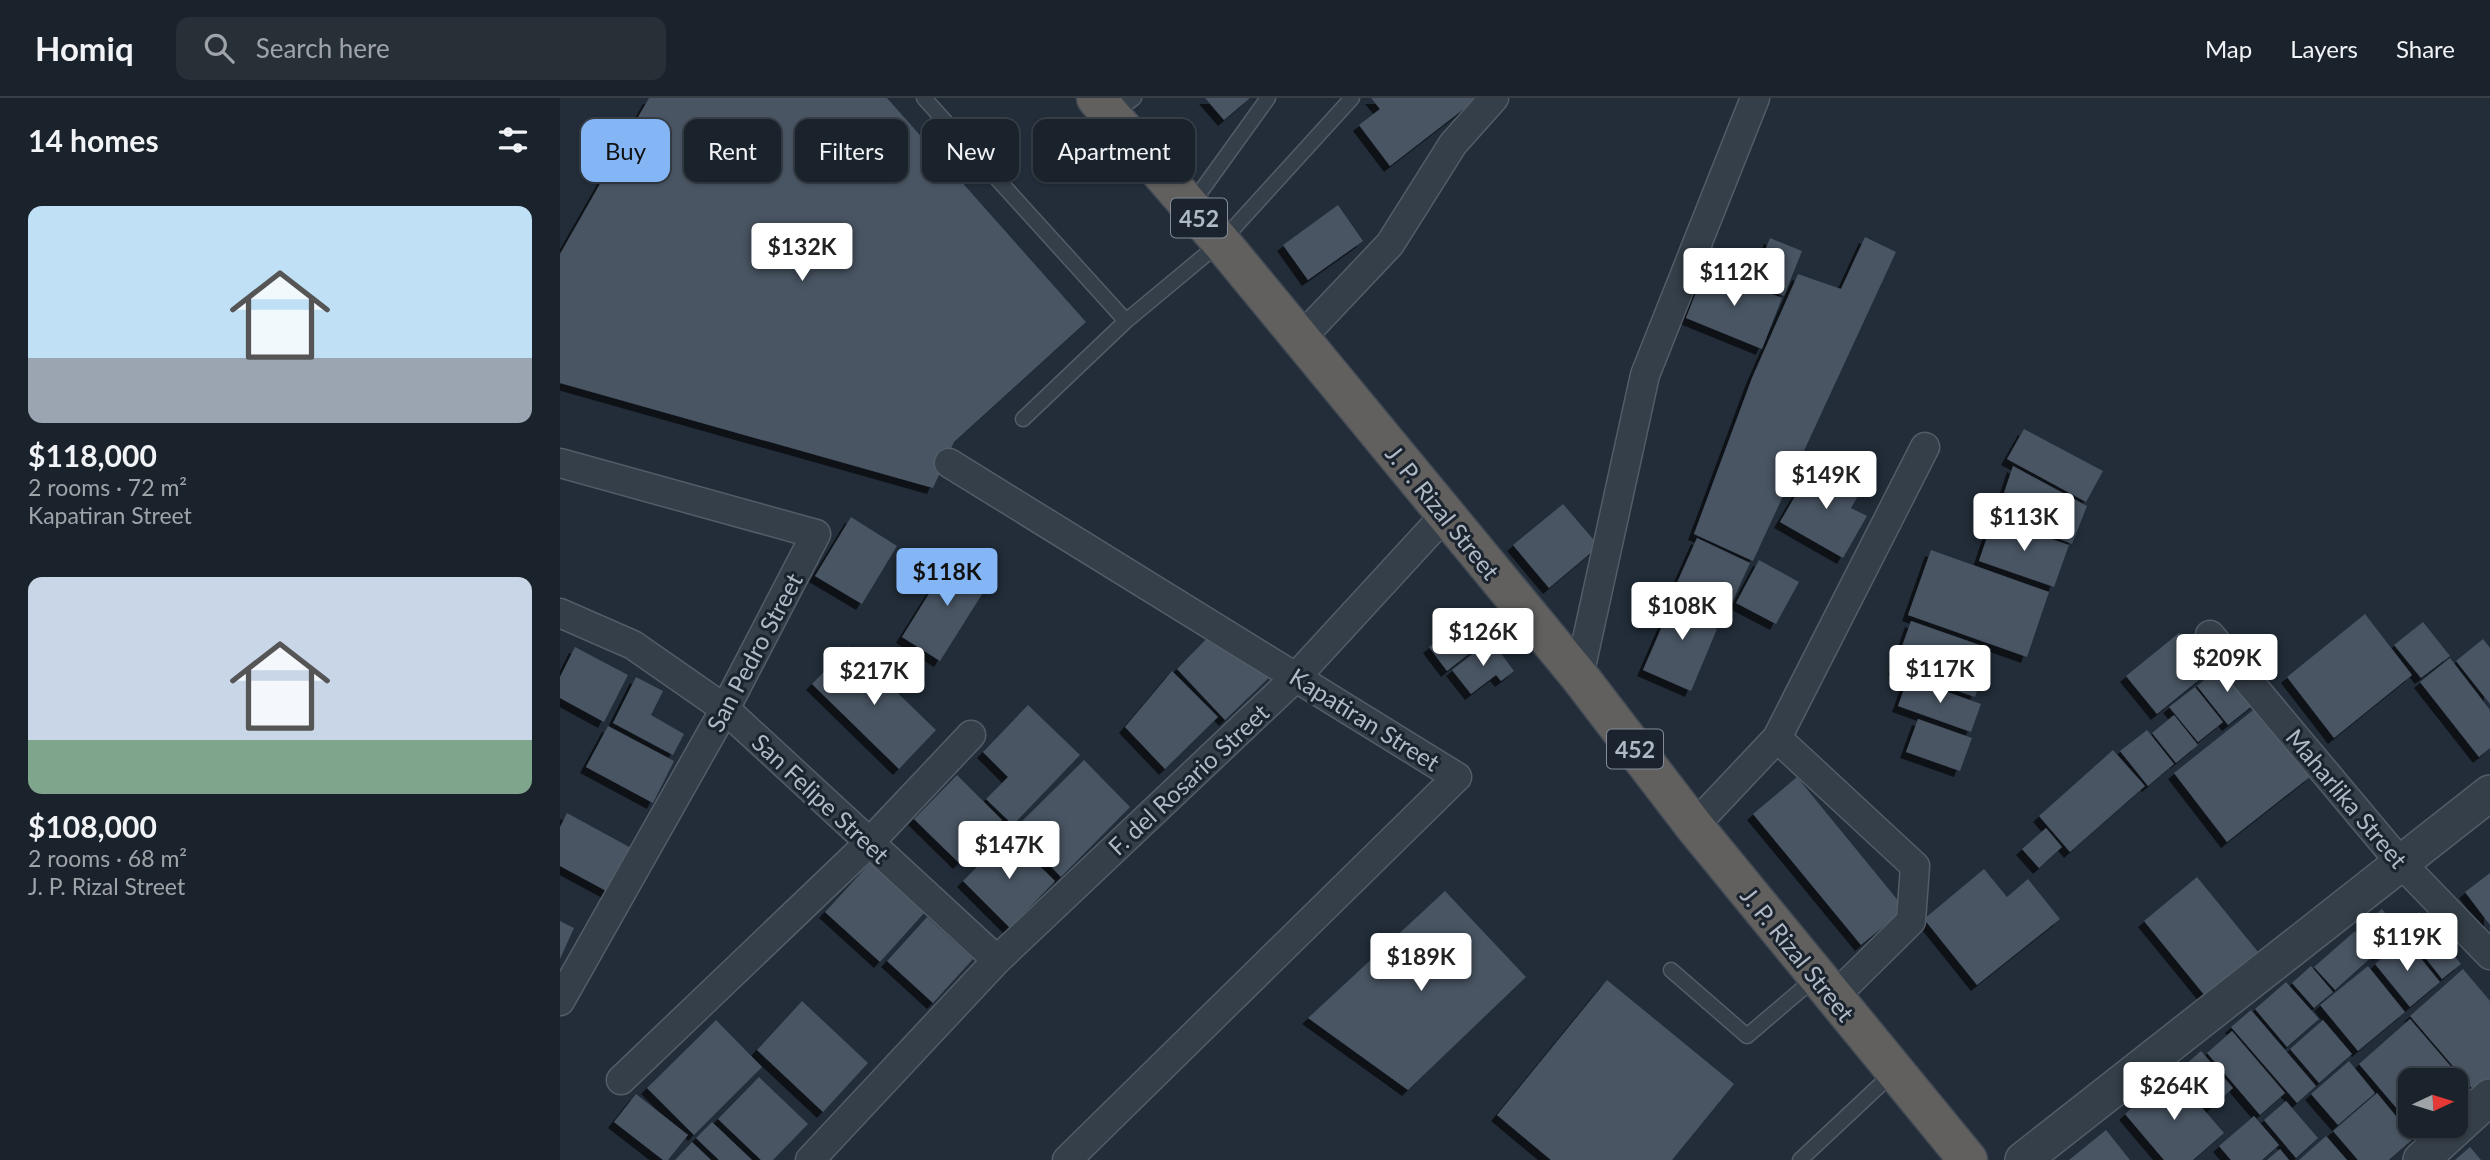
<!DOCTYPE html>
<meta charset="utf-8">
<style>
body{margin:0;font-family:Lato,sans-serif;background:#272f37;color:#f1f3f6;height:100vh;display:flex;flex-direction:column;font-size:26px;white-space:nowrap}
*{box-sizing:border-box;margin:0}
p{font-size:23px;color:#9fa4a9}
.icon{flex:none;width:38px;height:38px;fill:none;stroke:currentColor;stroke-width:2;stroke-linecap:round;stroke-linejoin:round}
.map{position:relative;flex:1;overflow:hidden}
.sheet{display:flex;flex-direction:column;background:#1a222b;width:560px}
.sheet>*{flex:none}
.guide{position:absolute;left:21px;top:21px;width:665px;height:63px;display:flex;gap:14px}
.needle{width:46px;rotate:86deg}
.tools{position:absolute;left:1838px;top:970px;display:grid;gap:14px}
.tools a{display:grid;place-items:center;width:70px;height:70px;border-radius:14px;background:#1a222b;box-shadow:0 2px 5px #0004,0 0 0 2px #383f47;font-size:35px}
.price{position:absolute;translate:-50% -60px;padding:0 16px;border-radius:7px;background:#fff;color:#222;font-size:23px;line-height:46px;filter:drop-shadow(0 2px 4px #0008)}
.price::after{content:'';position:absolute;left:50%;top:42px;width:21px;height:16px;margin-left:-10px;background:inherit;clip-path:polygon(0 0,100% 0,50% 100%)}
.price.selected{background:#84b6f6;color:#111}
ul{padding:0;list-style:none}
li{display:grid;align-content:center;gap:14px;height:371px;padding:0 28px}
li span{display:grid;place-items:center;height:217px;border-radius:14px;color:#555}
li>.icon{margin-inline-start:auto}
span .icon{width:126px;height:126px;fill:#fffc;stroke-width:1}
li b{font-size:30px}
h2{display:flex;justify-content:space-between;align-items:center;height:84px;padding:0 28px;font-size:30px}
.tag{padding:0 24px;border-radius:14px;background:#1a222b;box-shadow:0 2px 5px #0004,0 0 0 2px #383f47;font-size:24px;line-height:63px}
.tag.selected{background:#84b6f6;color:#111}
header{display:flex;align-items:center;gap:42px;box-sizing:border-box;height:98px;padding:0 35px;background:#1a222b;border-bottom:2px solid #383f47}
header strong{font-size:33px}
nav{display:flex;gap:38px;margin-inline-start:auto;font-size:24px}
.search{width:490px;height:63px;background:#272f37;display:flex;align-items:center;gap:18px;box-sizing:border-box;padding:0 24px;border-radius:14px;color:#9fa4a9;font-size:26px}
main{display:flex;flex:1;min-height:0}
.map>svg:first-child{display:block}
.building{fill:#485463;filter:url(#shadow)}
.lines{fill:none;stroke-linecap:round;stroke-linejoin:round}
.service-casing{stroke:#535c67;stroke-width:17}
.minor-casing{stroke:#535c67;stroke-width:31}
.tertiary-casing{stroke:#535c67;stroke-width:38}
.trunk-casing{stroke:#404954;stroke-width:41}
.service{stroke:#353f49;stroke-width:14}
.minor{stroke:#353f49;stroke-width:28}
.tertiary{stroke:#353f49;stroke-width:35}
.trunk{stroke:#61605e;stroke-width:38}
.labels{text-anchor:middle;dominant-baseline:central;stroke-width:6;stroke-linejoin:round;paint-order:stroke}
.shield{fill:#1b242e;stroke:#838c98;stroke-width:2}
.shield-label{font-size:23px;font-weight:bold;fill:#b0b9c6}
.street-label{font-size:24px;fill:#b0b9c6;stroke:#1b242e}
</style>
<header>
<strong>Homiq</strong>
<div class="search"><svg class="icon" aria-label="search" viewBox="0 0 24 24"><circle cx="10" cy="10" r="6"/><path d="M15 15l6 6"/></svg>Search here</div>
<nav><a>Map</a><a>Layers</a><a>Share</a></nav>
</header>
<main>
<section class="sheet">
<h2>14 homes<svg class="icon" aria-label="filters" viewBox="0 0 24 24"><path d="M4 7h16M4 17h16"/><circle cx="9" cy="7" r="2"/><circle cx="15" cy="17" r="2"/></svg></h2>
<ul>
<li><span style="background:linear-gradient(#bfe0f5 70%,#9aa5b1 0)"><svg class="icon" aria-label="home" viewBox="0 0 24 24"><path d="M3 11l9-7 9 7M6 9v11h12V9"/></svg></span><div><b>$118,000</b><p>2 rooms · 72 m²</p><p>Kapatiran Street</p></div></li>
<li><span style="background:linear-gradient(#c9d6e8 75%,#7fa58c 0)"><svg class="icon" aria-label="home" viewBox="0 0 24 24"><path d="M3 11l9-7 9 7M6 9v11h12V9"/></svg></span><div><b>$108,000</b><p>2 rooms · 68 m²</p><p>J. P. Rizal Street</p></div></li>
</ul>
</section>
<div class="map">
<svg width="1930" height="1062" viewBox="0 0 1930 1062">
<defs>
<filter id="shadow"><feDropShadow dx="-6" dy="6" stdDeviation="0" flood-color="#0009"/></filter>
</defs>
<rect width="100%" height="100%" fill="#222d39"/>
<path class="building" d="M89,0h238l199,224 -132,120 -21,46 -373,-105v-129z
M645,0h45l-26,22z
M811,0h107l-88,68 -31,-41 21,-16z
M778,107l25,36 -55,39 -25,-35z
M1305,139l31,15 -143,309 -59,-27 58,-156 46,-104 43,15z
M1210,140l32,13 -18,45 -32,-13z
M1152,149l42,17 -7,17 -42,-17z
M1146,169l76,31 -20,51 -76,-31z
M1464,331l79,42 -17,31 -79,-43z
M1255,364l47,27 -11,19 16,8 -24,42 -63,-36z
M1453,368l74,40 -15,38 -75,-30z
M1003,406l36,42 -50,42 -36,-43z
M291,419l46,29 -35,58 -47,-28z
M1433,421l76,26 -15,42 -75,-26z
M1137,440l53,25 -21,46 -53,-24z
M1371,452l118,42 -22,65 -119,-42z
M393,457l38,25 -51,81 -38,-24z
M1199,462l40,22 -23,42 -40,-21z
M1117,494l39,17 -7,17 8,3 -26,62 -48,-21z
M1805,516l47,61 -78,63 -47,-61z
M911,517l18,23 -42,33 -18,-24z
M1351,523l80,28 -16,48 -81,-28z
M1863,524l27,34 -29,22 -27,-33z
M655,532l59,43 -49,47 -48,-51z
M1619,535l31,38 -53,43 -31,-38z
M1923,541l7,9v56l-34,-43z
M931,542l23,31 -13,10 -5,-6 -25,19 -19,-24z
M289,548l87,84 -37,39 -87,-85z
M15,549l53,28 -24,47 -44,-24v-21z
M1890,560l40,52v38l-11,9 -59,-75z
M1665,564l32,40 -29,23 -31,-39z
M612,573l46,46 -53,52 -40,-42z
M76,579l27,14 -12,24 33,19 -11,21 -60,-32z
M1348,580l73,26 -10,28 -73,-26z
M1635,589l28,35 -25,20 -29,-35z
M468,607l52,50 -67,70 -27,-26 22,-22 -25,-25z
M1697,609l54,69 -84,66 -53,-69z
M1614,617l24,30 -22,18 -24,-30z
M1358,621l54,19 -12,33 -54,-19z
M48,628l66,35 -21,42 -67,-36z
M1587,632l27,34 -26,22 -28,-35z
M1553,652l32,36 -75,66 -31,-36z
M524,662l46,47 -69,70 -47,-48z
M397,677l45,45 -43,43 -45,-44z
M1237,679l108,132 -44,36 -108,-131z
M7,715l66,36 -23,44 -50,-27v-39z
M1486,730l16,19 -23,21 -17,-19z
M448,737l47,46 -45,47 -47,-47z
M311,764l54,50 -45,50 -55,-50z
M1424,771l23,28 21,-18 32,40 -83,66 -53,-66z
M1930,775v52l-25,-33z
M1637,779l66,81 -53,44 -66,-81z
M885,793l81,86 -118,113 -100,-72z
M1822,811l21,26 -24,20 -20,-26z
M1859,814l42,52 -19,15 -41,-52z
M367,819l46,42 -40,44 -46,-42z
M0,823l14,7 -14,31z
M1795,833l20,23 -40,36 -21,-23z
M1845,841l35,43 -30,25 -35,-43z
M1751,868l22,26 -19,16 -22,-25z
M1808,868l37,46 -47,39 -38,-46z
M1903,871l27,32v80l-14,12 -66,-77z
M1047,882l127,104 -62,76h-121l-54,-45z
M1726,884l33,37 -32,28 -32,-38z
M242,903l66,62 -45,49 -66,-62z
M1691,912l65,76 -19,17 -66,-76z
M1850,921l62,72 -17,15v-26h-45v44l-51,-60z
M156,922l46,47 -68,68 -47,-47z
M1763,922l29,34 -33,29 -29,-34z
M1672,933l53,62 -25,22 -53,-62z
M1641,953l32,37 -22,20 -32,-38z
M1789,963l26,32 -37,32 -27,-31z
M1612,975l52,60 -31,27h-29l-39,-46z
M199,979l49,47 -35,36h-12l-43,-41z
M1817,995l37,45 -25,22h-31l-25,-29z
M76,996l52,41 -20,25h-5l-49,-38z
M1726,1003l32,37 -22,20 -32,-38z
M1694,1018l25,29 -17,15h-31l-12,-14z
M152,1024l40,38h-33l-23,-22z
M1851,1027h22l-13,11z
M1546,1032l24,30h-61z
M1766,1038l21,24h-48z
M132,1044l19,18h-36z
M1910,1049l11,13h-26z
M1720,1051l9,11h-22z"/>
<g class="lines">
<defs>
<path id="service" d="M364,0l202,223 95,-79 131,-144
M552,17l22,-17
M631,107l77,-107
M463,321l103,-98
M1111,872l76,66 68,-58
M1240,1062l94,-88"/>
<path id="minor" d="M741,240l89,-94 63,-100 41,-46
M0,365l256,71 -91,175 -165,292
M389,365l508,314 -390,383
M0,515l73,32 92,64 272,251
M1650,537l190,227 90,93
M1019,578l66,-301 110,-277
M1217,640l138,128 -4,55 -78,77
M1134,728l83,-88 148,-291
M61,982l248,-237 102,-108
M250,1062l187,-200 299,-283 149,-162"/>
<path id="tertiary" d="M1463,1062l467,-367
M1861,1062l69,-63"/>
<path id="trunk" d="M536,0l125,144 358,434 115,150 274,334"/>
</defs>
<use href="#service" class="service-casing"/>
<use href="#minor" class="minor-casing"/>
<use href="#tertiary" class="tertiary-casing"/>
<use href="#trunk" class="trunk-casing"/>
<use href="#service" class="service"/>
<use href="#minor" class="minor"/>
<use href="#tertiary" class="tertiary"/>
<use href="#trunk" class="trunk"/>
</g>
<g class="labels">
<g class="shield">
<rect x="611" y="100.5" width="56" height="39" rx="5"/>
<rect x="1047" y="631.5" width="56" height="39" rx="5"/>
</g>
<g class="shield-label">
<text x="639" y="120">452</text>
<text x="1075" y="651">452</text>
</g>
<g class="street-label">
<text transform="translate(883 414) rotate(51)">J. P. Rizal Street</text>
<text transform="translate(194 554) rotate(-62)">San Pedro Street</text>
<text transform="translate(805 621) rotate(32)">Kapatiran Street</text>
<text transform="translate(628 681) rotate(-43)">F. del Rosario Street</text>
<text transform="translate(261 700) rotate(43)">San Felipe Street</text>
<text transform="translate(1787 700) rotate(50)">Maharlika Street</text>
<text transform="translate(1238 856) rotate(51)">J. P. Rizal Street</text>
</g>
</g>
</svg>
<div class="tools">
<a><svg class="needle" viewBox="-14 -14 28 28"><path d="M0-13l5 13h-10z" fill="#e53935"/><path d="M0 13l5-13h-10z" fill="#9fa4a9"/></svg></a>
</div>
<b class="price" style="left:242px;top:185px">$132K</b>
<b class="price" style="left:1174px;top:210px">$112K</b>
<b class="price" style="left:1266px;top:413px">$149K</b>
<b class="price" style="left:1464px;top:455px">$113K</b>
<b class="price selected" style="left:387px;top:510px">$118K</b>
<b class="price" style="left:1122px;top:544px">$108K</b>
<b class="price" style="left:923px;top:570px">$126K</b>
<b class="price" style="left:1667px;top:596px">$209K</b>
<b class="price" style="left:1380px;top:607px">$117K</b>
<b class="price" style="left:314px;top:609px">$217K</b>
<b class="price" style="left:449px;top:783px">$147K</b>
<b class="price" style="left:1847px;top:875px">$119K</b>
<b class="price" style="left:861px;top:895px">$189K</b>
<b class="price" style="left:1614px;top:1024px">$264K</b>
<div class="guide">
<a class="tag selected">Buy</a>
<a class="tag">Rent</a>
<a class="tag">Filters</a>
<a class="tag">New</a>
<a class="tag">Apartment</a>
</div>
</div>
</main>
